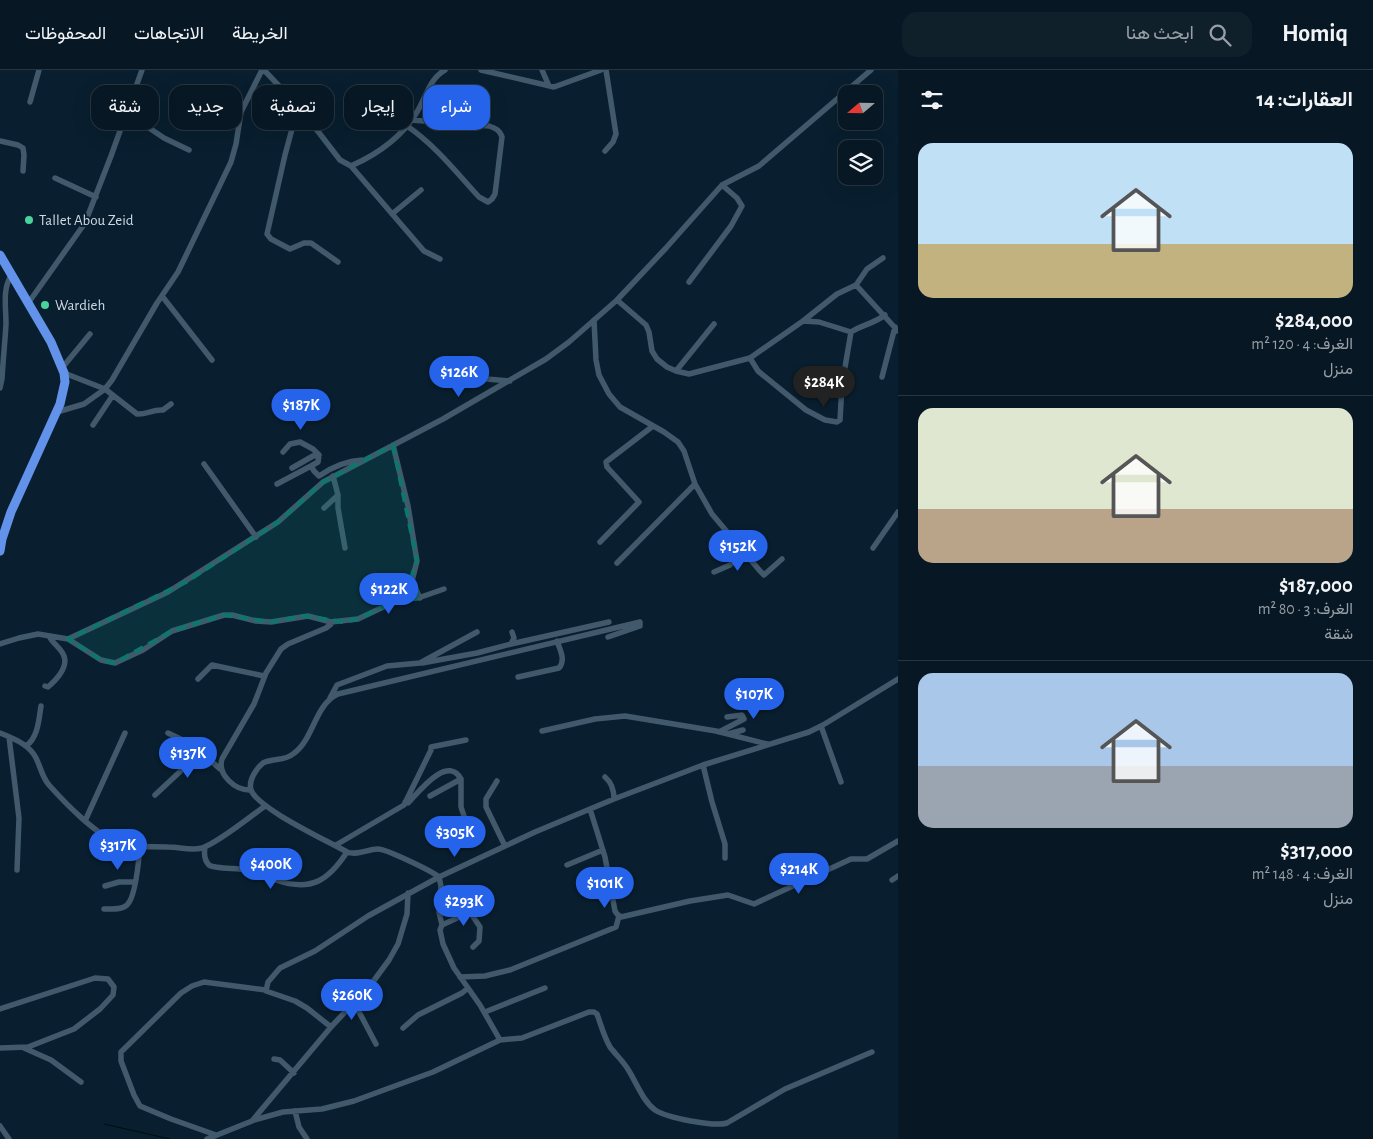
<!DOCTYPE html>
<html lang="ar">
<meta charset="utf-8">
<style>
body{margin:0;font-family:"Alegreya Sans",Vazirmatn,sans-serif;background:#10202b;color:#f1f3f6;direction:rtl;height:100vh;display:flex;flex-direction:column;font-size:19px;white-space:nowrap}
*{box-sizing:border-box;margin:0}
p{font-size:16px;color:#989fa6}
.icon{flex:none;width:28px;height:28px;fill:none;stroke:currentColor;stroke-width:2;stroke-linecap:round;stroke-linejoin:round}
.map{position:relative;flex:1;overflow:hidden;direction:ltr}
.details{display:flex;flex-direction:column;background:#071723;width:475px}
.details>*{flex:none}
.hud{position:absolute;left:15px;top:15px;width:475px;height:45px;direction:rtl;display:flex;gap:10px}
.needle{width:32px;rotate:250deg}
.tools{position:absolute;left:838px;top:15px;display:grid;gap:10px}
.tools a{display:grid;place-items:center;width:45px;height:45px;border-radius:10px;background:#071723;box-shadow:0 5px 20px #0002,0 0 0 1px #283641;font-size:25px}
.price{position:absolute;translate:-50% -42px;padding:0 11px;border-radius:18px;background:#2563eb;color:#fff;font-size:16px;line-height:32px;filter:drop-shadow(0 1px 2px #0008)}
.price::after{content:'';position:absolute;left:50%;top:30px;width:15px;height:11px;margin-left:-8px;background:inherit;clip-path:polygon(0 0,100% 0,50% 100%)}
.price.selected{background:#222;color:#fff}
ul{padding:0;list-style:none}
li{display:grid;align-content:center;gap:10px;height:265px;padding:0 20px}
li+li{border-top:1px solid #283641}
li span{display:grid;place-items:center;height:155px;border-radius:15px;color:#555}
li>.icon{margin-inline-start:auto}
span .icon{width:90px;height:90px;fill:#fffc;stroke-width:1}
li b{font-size:21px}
h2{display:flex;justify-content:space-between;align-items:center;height:60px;padding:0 20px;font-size:21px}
.pill{padding:0 18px;border-radius:15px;background:#071723;box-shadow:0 5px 20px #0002,0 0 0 1px #283641;font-size:18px;line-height:45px}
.pill.selected{background:#2563eb;color:#fff}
header{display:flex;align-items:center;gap:30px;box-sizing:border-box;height:70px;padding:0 25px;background:#071723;border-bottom:1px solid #283641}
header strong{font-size:24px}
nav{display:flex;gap:28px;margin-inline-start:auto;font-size:18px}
.search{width:350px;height:45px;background:#10202b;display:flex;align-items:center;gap:12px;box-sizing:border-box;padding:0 18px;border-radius:15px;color:#989fa6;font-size:19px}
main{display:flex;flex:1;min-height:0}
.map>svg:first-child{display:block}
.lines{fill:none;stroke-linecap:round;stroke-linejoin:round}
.stream{stroke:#000d0d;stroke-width:1}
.minor{stroke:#42596c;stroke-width:5.5}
.highway{stroke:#6392ea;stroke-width:9}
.marked{fill:#0f766e;fill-opacity:0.2;stroke:#0f766e;stroke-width:4;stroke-dasharray:10 6;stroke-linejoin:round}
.poi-dot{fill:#49d49d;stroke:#091f2f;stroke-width:2}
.labels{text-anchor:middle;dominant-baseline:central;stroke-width:4;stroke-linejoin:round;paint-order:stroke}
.poi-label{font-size:15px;fill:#ccd9e4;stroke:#091f2f;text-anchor:start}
</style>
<header>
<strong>Homiq</strong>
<div class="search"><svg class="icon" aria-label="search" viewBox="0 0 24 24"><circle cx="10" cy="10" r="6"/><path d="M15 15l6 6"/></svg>ابحث هنا</div>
<nav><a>الخريطة</a><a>الاتجاهات</a><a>المحفوظات</a></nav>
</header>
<main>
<section class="details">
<h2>العقارات: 14<svg class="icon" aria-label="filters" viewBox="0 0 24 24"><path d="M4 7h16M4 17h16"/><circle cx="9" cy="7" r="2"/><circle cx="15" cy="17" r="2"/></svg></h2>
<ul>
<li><span style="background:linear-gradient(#bfe0f5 65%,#c2b280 0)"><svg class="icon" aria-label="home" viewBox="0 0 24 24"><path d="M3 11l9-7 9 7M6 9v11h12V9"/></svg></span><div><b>$284,000</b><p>الغرف: 4 · 120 m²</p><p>منزل</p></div></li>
<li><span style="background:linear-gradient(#dfe7d0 65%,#b9a48a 0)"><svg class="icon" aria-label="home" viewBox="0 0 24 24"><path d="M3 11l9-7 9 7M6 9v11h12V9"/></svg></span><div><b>$187,000</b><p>الغرف: 3 · 80 m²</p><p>شقة</p></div></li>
<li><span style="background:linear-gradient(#a9c7e8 60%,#9aa5b1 0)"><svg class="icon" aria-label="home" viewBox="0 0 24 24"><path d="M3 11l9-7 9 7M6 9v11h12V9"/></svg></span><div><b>$317,000</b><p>الغرف: 4 · 148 m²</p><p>منزل</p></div></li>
</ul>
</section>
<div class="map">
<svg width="898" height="1069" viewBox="0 0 898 1069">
<rect width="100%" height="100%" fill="#091f2f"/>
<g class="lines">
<path class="stream" d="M104,1054l66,15"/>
<path class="minor" d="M264,0l36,38 40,52 11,6c27,-12 51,-29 66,-54 9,-15 13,-34 28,-42
M481,0l73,17 47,-17
M542,0l7,16
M30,32l9,-32
M300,38l-8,21 -7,26 -18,79 4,5 19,10 14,-6h7l27,19
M127,43l37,25 25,12
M407,56c28,19 49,46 72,71l9,5 4,-3 3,-5 7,-57c-2,-7 -7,-9 -13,-11l-78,-6
M0,71l18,4 5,3 1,7 -1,16
M605,81l8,-9 3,-8 -10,-64
M351,96l73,85 16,8
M55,108l41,19
M392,144l29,-24
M689,212l42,-56 11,-20 -5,-8 -15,-13
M856,215l42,46
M162,226l50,64
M617,230l29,25 3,7 3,19 5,8 10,8 9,4 13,3 61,-16 53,-37 34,-27 19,-9 11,-16 16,-11
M29,232l56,-79 26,-67 31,-86
M594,250l2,40 3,15 10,19 11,13 44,25 14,10 6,9 11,33 17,30 48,57 4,4 18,-16
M803,251l16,1 32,10c11,-7 24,-9 34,-17
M750,288l8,13 48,39 19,10 12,2 3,-2 2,-35 9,-53
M62,298l28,-34
M676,301l38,-47
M64,303l41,16 7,-9 45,-77 21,-31 53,-110 5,-18 5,-32 21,-42
M451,306l59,5
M882,307l13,-50
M0,318l2,-9c1,-19 3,-37 4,-55 0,-18 -4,-35 6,-50
M57,342l27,-8 21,-15 32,25c9,1 16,-5 26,-4l8,-6
M93,355l20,-30
M393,375l15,61 9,55 -5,20 8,17
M283,382l7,-8 10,-2 13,7 6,6
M204,394l52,73
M292,398l21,-12 6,-1 -1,7 -7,4
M277,414l34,-18 3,5 5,5c13,-9 26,-15 43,-16
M338,425v13l7,40
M324,438l14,-13 -5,-19
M600,472l39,-40 -32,-35 -1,-5 47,-36
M873,478l25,-36
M617,493l78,-79
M714,502l16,-7 13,-14
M331,552l27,-3 38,-18 25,-4 23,-8
M68,569l33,21 14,3 28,-13 29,-19 52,-16h8l24,6 15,1 37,-6 23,6v2l-5,4 -38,16 -7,5 -15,24 -12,31 -32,55c-5,16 14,32 29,31
M0,574l19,-6 19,-4 30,5 100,-47 110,-70 45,-40 120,-63 103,-60 23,-17 48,-42 49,-52 56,-63 37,-19 112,-96
M511,574l98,-22
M422,593l55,-10 34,-9 3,-6 -2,-6
M518,607l41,-9c7,-8 1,-18 -2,-27
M198,609l14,-14 52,11
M45,616l3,1c8,-7 20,-20 16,-31 -3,-8 -11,-12 -15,-20
M330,628l7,-13 50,-19 33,-3 57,-31
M821,656l20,56
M542,661l53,-12 30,-3 91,15 51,13
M719,662l25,-13 -2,-4 -15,2
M0,663c14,6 29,11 36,25 5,10 6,19 13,27 16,18 48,51 70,58 16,5 33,3 49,4 11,0 23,4 34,1 16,-5 49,-32 63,-42
M168,663l23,11 10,8
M728,664l15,-4
M9,667l10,81 -2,52
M26,676c12,-8 13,-27 15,-40
M703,695l9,37 13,42v14
M605,707c6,5 9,13 9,22
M497,711l-11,18v8l19,39
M155,725l46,-43 19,17
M405,732l3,1c10,-10 39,-49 53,-24l-31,17
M590,739l15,48 10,54 2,3 4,3 69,-16 38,-6 26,9 97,-45h16l31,-18
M85,751l40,-88
M336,775l68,-40 27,-55v-3l35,-7
M205,777c-1,6 -1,13 4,18 5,4 29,3 38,5 10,3 19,7 29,10 35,12 52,1 71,-28
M454,777l15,-6 2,-4 -10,-30v-28
M567,795l36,-15
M892,810l6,-4
M105,816l14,-4h16
M104,839c7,0 18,1 23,-4 9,-8 12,-47 13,-59
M442,855l28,-13 10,15 -1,14 -6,6
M460,907l25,-1 25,-6 106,-43 3,-11
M364,924l-6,16 18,34
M0,939l95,-31 13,1 6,8 -1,8 -13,14 -26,20 -46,18 -28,1
M485,942l60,-24
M331,957l28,-30 5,-3 25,-34 9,-16 9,-30 1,-21
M403,958l15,-13 44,-22 6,-5
M500,970l-20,-35 -26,-37 -11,-24 -3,-14 2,-5 -3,-13 2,-26 -2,-9c-7,-6 -53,-28 -61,-28 -11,0 -19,7 -31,3 -19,-11 -89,-43 -96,-62 -3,-10 6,-22 12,-27 10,-5 22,-2 30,-9 21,-14 21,-49 45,-60l302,-72v4l-32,11
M24,978l27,12 30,22
M274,989l6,1 14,13
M295,1041l4,16 8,12
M254,1050l29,-8 39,-3 32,-8 79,-29 67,-32 22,-2 67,-26h5l3,2c4,11 7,23 13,33 6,8 14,15 19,24 8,13 14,30 26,39 12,8 59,17 72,13l58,-34 87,-37
M0,1056l9,13
M216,1065l-45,-16 -31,-13 -6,-11 -13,-34v-9l60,-59 11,-7 12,-4 62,8
M207,1069l45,-18 79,-94 -24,-19 -12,-7 -29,-10 2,-9 12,-14 35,-17 53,-35 71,-39 96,-45 79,-33 89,-34 106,-33 14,-7 75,-46"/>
<path class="highway" d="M0,185l51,87 13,31 1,9 -5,22 -49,108 -9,27 -2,12"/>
</g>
<path class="marked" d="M393,375l24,116 -6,17 9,20 -24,3 -38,18 -15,3 -39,-6 -33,6 -47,-7 -52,16 -57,32 -14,-3 -33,-21 118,-57 92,-60 45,-40z"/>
<g class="poi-dot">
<circle cx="29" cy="150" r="5"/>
<circle cx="45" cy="235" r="5"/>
</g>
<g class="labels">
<g class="poi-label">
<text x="39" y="150">Tallet Abou Zeid</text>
<text x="55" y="235">Wardieh</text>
</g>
</g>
</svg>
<div class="tools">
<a><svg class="needle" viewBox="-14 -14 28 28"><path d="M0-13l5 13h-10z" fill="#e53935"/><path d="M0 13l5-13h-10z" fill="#989fa6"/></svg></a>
<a><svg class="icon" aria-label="layers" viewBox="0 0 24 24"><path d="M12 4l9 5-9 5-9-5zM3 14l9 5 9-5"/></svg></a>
</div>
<b class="price" style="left:459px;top:328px">$126K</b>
<b class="price selected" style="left:824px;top:338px">$284K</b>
<b class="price" style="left:301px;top:361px">$187K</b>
<b class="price" style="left:738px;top:502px">$152K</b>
<b class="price" style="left:389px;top:545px">$122K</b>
<b class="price" style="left:754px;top:650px">$107K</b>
<b class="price" style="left:188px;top:709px">$137K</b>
<b class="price" style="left:455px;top:788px">$305K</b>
<b class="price" style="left:118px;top:801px">$317K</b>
<b class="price" style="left:271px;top:820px">$400K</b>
<b class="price" style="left:799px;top:825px">$214K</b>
<b class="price" style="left:605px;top:839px">$101K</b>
<b class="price" style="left:464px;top:857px">$293K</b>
<b class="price" style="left:352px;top:951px">$260K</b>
<div class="hud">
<a class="pill selected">شراء</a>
<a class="pill">إيجار</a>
<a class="pill">تصفية</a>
<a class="pill">جديد</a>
<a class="pill">شقة</a>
</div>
</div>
</main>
